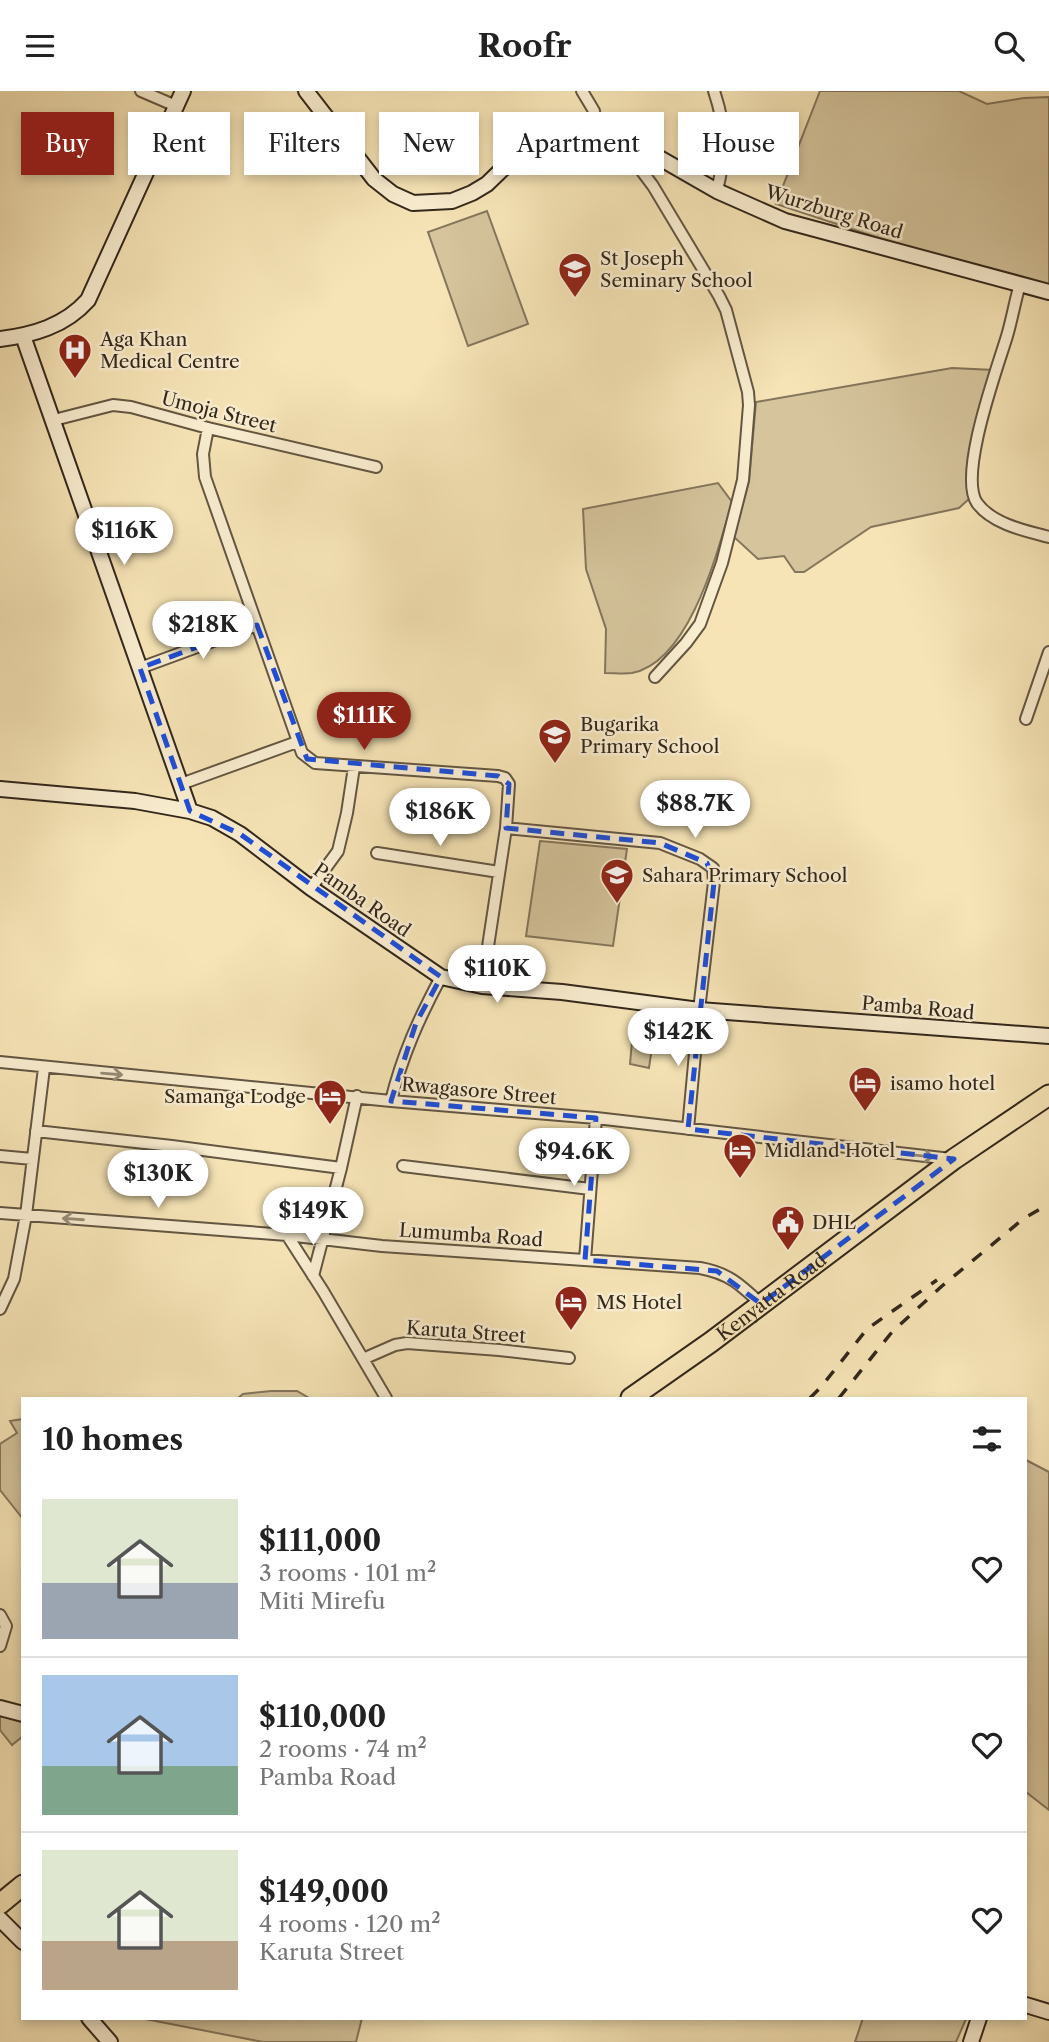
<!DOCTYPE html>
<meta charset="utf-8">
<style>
body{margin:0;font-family:"Libre Caslon Text",serif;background:#f6f6f6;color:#222;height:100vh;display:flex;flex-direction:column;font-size:26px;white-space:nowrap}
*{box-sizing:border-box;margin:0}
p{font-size:23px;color:#767676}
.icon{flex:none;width:38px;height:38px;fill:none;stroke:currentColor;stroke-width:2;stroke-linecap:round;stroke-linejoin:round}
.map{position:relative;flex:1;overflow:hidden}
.sheet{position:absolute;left:21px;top:1306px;width:1006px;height:623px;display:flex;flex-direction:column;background:#fff;border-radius:0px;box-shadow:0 4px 10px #0003}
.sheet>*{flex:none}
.banner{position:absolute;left:21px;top:21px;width:1008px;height:63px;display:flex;gap:14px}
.price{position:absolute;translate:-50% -60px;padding:0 16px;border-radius:24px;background:#fff;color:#222;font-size:23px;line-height:46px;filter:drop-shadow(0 2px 4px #0008)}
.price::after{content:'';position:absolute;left:50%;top:42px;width:21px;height:16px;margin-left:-10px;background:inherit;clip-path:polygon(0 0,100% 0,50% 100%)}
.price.selected{background:#8f2418;color:#fff}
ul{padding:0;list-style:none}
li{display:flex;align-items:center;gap:21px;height:175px;padding:0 21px}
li+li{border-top:2px solid #e0e0e0}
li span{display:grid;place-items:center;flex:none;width:196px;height:140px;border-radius:0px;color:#555}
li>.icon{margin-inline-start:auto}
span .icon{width:84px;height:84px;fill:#fffc;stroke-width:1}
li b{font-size:30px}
h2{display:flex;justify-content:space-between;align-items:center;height:84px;padding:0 21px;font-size:30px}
.chip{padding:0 24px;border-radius:0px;background:#fff;box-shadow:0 4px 10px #0003;font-size:24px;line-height:63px}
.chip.selected{background:#8f2418;color:#fff}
header{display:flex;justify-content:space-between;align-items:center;height:91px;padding:0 21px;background:#fff;font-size:32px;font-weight:700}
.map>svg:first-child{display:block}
.green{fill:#d5c49c;stroke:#84765c;stroke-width:2}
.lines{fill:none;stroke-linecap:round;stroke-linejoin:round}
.street-casing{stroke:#635642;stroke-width:14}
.secondary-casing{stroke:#32271b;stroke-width:18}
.highway-casing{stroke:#32271b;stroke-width:23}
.street{stroke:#f9edd0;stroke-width:10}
.secondary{stroke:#f9edd0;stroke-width:14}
.highway{stroke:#f6e4b6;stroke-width:19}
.rail{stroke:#32271b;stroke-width:3.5;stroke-dasharray:12 12;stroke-linecap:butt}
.oneway{stroke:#968a76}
.marked{fill:none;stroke:#1d4ed8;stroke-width:5;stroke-dasharray:14 9;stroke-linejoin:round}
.labels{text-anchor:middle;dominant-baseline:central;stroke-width:5;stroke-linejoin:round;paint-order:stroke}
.street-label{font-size:19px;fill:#32271b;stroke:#f9edd0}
.poi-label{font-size:19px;fill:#32271b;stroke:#f9edd0;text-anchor:start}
</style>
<header><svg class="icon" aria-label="menu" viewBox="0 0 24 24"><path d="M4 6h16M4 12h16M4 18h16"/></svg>Roofr<svg class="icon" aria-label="search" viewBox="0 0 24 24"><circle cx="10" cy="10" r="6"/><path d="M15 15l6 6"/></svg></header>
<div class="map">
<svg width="1049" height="1951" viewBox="0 0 1049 1951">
<rect width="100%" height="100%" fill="#f6e4b6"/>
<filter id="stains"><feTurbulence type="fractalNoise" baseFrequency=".00286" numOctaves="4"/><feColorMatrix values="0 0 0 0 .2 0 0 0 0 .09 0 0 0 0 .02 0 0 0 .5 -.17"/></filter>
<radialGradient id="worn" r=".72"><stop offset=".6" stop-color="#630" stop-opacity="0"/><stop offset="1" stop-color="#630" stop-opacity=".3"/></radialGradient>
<path class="green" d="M820,0h139l28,13 37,-6 25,-1v190l-119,-32 -154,-51z
M487,120l41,113 -60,22 -40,-114z
M952,277l42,2 -24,128 -11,10 -88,19 -67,45h-9l-11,-16 -26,3 -24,-22 15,-56 7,-79z
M718,392l14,19c-14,48 -42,160 -100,171 -8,1 -18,0 -27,0l1,-44 -20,-60 -3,-60z
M540,750l87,8 -14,97 -87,-10z
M634,927l22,1 -7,49 -19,-4z
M271,1300h26l12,7h-71l5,-4z
M23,1328v100l-23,-29v-46l17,-11 -7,-12z
M1026,1369l23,12v338l-23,-18z
M0,1623l23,2v20l-11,9 -12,-15z
M140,1927h222l-6,24h-93z
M863,1927h103v1l-10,23h-101z"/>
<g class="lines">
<defs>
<path id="street" d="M141,0l35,15
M582,0l12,20 2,17
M714,0c13,39 12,61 3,100
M614,43l39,52 66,110 7,14 22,82 1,13 -6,75 -21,83 -22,61 -14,19 -31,34
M1020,193c-5,17 -8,35 -13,52 -10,33 -49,139 -30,167 15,21 49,28 72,34
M54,329l59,-15 18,2 77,21 168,39
M208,337l-5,26 2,23 97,276 13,10 183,13 7,2 4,6 -3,44 -24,158
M140,577l117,-43
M1026,628l23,-67
M181,693l116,-42
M506,737l154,15 40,16 13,9 1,14 -15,128 -11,119
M377,762l122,19
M311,797l27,-37 9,-38 7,-46
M0,971l391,39 205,17 355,41
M391,1010c11,-45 28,-83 50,-124
M36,1040l136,15 169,22
M0,1065l32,3
M403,1075l187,23
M0,1122l287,22 95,11 318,22c28,5 40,16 61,36
M287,1144l36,56 63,107
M585,1169l11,-142
M313,1185l28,-108 16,-72
M0,1218l14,-30 12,-64 18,-147
M363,1268l32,-14 12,-2 92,7 70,8
M0,1524l6,11 -6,20"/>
<path id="secondary" d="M306,0l68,88 19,15 20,9 39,-2 20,-8 15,-9 36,-35 20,-12 35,-9h18l27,9 94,54 68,30 264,71
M23,245l167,475
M0,248c33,-4 65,-13 88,-39l95,-209
M0,698l135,12 55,10 22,7 28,16 71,54 130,89 41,9 80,6 137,18 350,26
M0,1617l23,6
M0,1828l23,23
M1026,1914l23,7
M89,1927l21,24
M971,1951l8,-24"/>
<g id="highway">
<path id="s1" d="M631,1307l80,-56 243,-183 95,-64"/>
<path d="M0,1813l23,-19"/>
</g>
</defs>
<use href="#street" class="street-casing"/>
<use href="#secondary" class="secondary-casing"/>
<use href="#highway" class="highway-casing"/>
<use href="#street" class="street"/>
<use href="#secondary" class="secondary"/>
<use href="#highway" class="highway"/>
<path class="rail" d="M810,1307l11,-11 46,-58 70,-49
M839,1307l53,-66 50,-46 81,-67 26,-15"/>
</g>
<defs><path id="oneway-shaft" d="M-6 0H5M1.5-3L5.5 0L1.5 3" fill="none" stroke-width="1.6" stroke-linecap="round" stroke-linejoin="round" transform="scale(1.75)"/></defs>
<g class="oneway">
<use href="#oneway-shaft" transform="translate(112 983) rotate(5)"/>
<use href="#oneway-shaft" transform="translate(923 1065) rotate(6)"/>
<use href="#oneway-shaft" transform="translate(73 1128) rotate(-176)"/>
</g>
<path class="marked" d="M257,534l50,134 191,17 11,8 -3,44 154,15 47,20 7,19 -26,247 266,30 -193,145 -44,-33 -132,-11 11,-142 -205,-17 25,-78 25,-46 -201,-143 -50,-23 -50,-143z"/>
<defs>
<symbol id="school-pin" viewBox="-11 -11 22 30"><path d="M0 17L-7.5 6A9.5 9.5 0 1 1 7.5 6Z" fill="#8f2418" stroke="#f9edd0"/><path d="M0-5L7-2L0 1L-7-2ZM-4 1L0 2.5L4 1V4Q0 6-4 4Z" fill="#fff"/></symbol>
<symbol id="hospital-pin" viewBox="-11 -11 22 30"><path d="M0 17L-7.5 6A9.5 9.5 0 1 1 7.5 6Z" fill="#8f2418" stroke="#f9edd0"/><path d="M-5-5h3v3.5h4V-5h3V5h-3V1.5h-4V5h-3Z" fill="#fff"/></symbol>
<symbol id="hotel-pin" viewBox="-11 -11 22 30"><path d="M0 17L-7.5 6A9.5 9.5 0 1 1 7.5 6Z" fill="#8f2418" stroke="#f9edd0"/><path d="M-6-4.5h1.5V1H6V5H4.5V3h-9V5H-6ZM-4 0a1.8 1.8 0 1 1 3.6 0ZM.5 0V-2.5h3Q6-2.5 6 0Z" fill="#fff"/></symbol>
<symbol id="civic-pin" viewBox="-11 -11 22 30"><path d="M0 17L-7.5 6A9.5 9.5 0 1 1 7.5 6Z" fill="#8f2418" stroke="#f9edd0"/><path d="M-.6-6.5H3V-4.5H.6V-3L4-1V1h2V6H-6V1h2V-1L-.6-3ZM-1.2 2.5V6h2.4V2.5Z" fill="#fff"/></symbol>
</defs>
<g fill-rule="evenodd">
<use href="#school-pin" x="556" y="159" width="38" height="52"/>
<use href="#hospital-pin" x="56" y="240" width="38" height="52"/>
<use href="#school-pin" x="536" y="625" width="38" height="52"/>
<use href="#school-pin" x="598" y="765" width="38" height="52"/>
<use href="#hotel-pin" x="846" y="973" width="38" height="52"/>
<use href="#hotel-pin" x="311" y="986" width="38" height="52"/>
<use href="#hotel-pin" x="721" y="1040" width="38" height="52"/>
<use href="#civic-pin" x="769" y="1112" width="38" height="52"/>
<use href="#hotel-pin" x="552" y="1192" width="38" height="52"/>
</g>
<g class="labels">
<g class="street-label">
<text transform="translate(834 121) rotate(17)">Wurzburg Road</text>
<text transform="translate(219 321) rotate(14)">Umoja Street</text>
<text transform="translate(362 809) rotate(35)">Pamba Road</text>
<text transform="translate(918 917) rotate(5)">Pamba Road</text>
<text transform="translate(479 1000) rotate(5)">Rwagasore Street</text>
<text transform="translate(471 1144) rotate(4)">Lumumba Road</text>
<text stroke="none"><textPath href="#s1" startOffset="173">Kenyatta Road</textPath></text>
<text transform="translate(466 1241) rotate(4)">Karuta Street</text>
</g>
<g class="poi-label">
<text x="600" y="167">St Joseph<tspan x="600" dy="22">Seminary School</tspan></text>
<text x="100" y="248">Aga Khan<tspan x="100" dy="22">Medical Centre</tspan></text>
<text x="580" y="633">Bugarika<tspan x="580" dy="22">Primary School</tspan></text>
<text x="642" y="784">Sahara Primary School</text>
<text x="890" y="992">isamo hotel</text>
<text x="306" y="1005" text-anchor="end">Samanga Lodge</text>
<text x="764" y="1059">Midland Hotel</text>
<text x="812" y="1131">DHL</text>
<text x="596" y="1211">MS Hotel</text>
</g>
</g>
<rect width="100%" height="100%" filter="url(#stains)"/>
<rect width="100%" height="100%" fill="url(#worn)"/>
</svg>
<b class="price" style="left:124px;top:476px">$116K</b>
<b class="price" style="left:203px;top:570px">$218K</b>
<b class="price selected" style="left:364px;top:661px">$111K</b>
<b class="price" style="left:695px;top:749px">$88.7K</b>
<b class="price" style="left:440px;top:757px">$186K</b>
<b class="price" style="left:497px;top:914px">$110K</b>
<b class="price" style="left:678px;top:977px">$142K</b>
<b class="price" style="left:574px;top:1097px">$94.6K</b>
<b class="price" style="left:158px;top:1119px">$130K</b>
<b class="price" style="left:313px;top:1156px">$149K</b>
<div class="banner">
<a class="chip selected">Buy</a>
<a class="chip">Rent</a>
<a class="chip">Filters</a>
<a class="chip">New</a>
<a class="chip">Apartment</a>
<a class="chip">House</a>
</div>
<section class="sheet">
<h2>10 homes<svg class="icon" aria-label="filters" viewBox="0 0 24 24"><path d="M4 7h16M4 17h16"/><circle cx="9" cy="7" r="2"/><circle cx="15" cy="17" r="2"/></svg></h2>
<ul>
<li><span style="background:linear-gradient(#dfe7d0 60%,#9aa5b1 0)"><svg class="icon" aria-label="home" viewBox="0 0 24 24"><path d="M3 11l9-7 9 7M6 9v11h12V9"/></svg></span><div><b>$111,000</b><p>3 rooms · 101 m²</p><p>Miti Mirefu</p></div><svg class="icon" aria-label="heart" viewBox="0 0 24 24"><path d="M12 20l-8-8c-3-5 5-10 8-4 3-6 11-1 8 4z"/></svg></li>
<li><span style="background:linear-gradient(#a9c7e8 65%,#7fa58c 0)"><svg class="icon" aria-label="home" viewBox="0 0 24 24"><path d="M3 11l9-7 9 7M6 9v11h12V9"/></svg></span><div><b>$110,000</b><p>2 rooms · 74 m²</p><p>Pamba Road</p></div><svg class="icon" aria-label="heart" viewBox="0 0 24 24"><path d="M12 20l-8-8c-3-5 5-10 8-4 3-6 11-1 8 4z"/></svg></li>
<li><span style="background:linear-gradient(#dfe7d0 65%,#b9a48a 0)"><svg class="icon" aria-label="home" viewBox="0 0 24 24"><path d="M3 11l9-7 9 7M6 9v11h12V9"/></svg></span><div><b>$149,000</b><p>4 rooms · 120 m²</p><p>Karuta Street</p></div><svg class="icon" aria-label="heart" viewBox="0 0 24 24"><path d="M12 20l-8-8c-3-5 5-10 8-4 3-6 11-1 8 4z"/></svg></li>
</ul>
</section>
</div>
